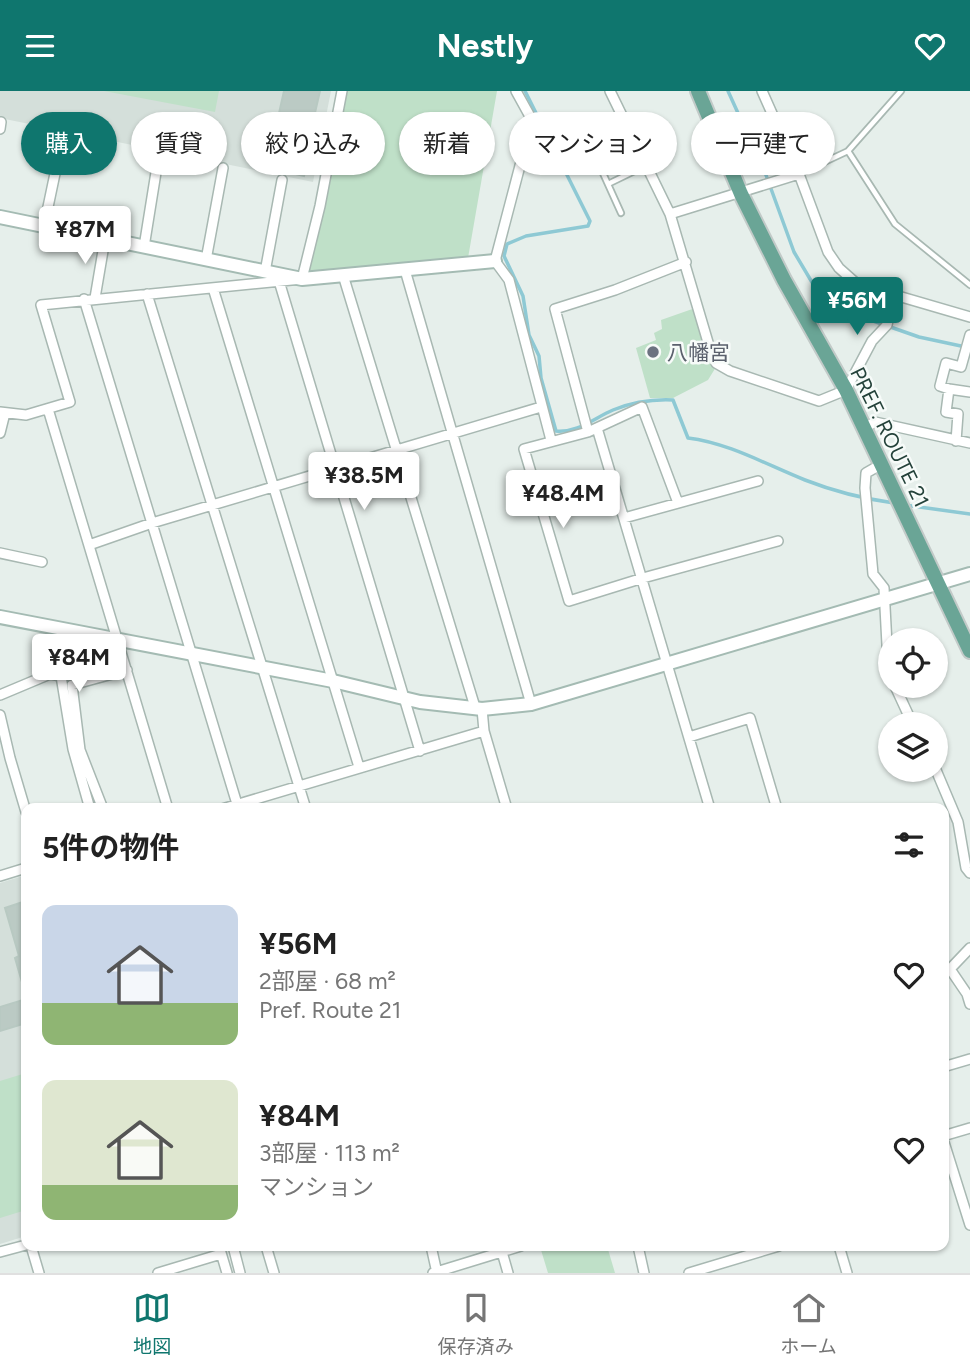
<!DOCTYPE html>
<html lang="ja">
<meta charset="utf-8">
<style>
body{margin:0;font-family:Figtree,"Noto Sans JP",sans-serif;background:#f2f2f2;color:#222;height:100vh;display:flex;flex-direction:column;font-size:26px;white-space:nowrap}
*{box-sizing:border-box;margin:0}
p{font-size:23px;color:#767676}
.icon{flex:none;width:38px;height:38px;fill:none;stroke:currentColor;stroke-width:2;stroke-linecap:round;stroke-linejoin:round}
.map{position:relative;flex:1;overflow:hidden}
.panel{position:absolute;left:21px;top:712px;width:928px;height:448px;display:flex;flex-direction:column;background:#fff;border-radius:14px;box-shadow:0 2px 5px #0004}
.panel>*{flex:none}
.banner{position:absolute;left:21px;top:21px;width:929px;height:63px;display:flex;gap:14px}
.buttons{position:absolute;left:878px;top:537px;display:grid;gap:14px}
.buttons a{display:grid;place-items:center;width:70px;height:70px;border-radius:50%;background:#fff;box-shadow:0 2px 5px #0004;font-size:35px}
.price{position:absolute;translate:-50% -60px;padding:0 16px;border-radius:7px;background:#fff;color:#222;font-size:23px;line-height:46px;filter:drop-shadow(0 2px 4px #0008)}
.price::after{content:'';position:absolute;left:50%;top:42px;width:21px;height:16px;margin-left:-10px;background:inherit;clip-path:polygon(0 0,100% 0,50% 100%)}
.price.selected{background:#0f766e;color:#fff}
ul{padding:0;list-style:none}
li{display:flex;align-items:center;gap:21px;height:175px;padding:0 21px}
li span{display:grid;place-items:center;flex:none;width:196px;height:140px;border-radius:14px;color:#555}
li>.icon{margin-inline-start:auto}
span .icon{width:84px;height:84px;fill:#fffc;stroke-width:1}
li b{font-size:30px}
h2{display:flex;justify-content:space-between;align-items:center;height:84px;padding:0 21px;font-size:30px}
.chip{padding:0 24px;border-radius:32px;background:#fff;box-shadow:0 2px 5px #0004;font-size:24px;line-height:63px}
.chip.selected{background:#0f766e;color:#fff}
header{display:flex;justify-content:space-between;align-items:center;height:91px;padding:0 21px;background:#0f766e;color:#fff;font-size:32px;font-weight:700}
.tab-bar{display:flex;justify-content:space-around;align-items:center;height:98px;border-top:2px solid #e0e0e0;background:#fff;font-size:19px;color:#767676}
.tab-bar a{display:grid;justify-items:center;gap:4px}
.tab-bar .selected{color:#0f766e}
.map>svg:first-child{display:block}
.built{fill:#d4dfda}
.green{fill:#bfe0c8}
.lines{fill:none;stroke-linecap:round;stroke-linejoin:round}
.stream{stroke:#8ec9d4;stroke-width:3.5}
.building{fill:#bbcac4;stroke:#b8c9c2;stroke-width:2}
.lane-casing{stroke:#a8b8b2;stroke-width:8}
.street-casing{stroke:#a8b8b2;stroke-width:12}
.secondary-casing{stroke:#a4bbb3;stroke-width:16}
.primary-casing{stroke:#c2cac8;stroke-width:18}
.lane{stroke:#fff;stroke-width:4.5}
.street{stroke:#fff;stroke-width:9}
.secondary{stroke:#fff;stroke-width:12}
.primary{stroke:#6aa596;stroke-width:14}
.worship-dot{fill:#6b7280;stroke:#f7fbf9;stroke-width:2.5}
.labels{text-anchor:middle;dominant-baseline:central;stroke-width:5;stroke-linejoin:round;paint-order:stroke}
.worship-label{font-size:21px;fill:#5b616d;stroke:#f7fbf9;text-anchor:start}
.street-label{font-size:21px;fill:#24423a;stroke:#f7fbf9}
</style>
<header><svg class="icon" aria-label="menu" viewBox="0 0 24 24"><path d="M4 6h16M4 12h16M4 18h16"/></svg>Nestly<svg class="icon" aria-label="heart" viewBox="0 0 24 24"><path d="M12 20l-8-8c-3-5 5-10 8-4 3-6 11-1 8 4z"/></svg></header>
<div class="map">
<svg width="970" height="1182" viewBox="0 0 970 1182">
<rect width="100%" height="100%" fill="#e6efeb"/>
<path class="built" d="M0,0h331l-18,91 -313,-64z
M26,784v361l-26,8v-361z"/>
<path class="green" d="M104,0h115l-4,21z
M344,0h153l-29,167 -163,15z
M698,216l18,60 -8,13 -35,18h-23l-14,-50 20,-8 -2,-7 8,-4 -1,-9z
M26,982v137l-26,8v-137z
M554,1155h53l8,27h-67l-7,-23z"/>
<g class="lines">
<path class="stream" d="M525,0l65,130 -2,5 -62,10 -19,8 -3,12 19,40 6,39 10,21 2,22 15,53c22,2 38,-13 57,-21 20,-8 39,-11 60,-10l15,38c41,5 79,27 117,42 28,11 60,19 89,23
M728,0l38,84 28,77 22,37 23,20 80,28 42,9
M905,414l65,9"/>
</g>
<path class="building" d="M284,0h36l-9,39 4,1 -11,45 -37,-9z
M26,810v88h-2l-9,-31 4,-2 -14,-48z
M26,908v24l-26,8v-24z"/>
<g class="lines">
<defs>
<path id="lane" d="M848,60l47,73 75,61
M597,69l24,53
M799,83l49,-23 53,-60
M608,93l39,-19"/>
<path id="street" d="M516,0l16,29 -37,141 14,19 42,160
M610,0l60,123 40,135 6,14 14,8 89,30 27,-11 26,-49 15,-16 7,-31
M762,0l37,83 29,78 11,16 18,16 113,33
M0,38l1,-7
M670,123l129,-40
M44,135l13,-62 34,3
M144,156l14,-87
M206,169l17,-92
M405,179l126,434
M265,181l17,-92
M343,184l132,432
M279,190l141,470
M213,197l146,479
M147,203l159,515
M95,207l10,-59
M84,208l153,505
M949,298l21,3
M48,318l120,400
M0,321l26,3 44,-13 -29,-97 261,-26 18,-73 22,-115
M597,337l113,381
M864,337l11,-6 95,21
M588,341l-33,-123 60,-19 71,-28
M0,342l5,-20
M956,350l2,-27 -12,-2 3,-23 -9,-3 6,-23 15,4 9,-32
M880,374l-14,8 -1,15 8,86 11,14 3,57 4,25
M678,412l-36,-96 -54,25 -64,17 45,152 74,-23 135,-37
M624,427l134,-37
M89,454l63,-22 389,-116
M0,462l42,9
M895,595l18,39
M0,604l50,-21 11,2 12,73 17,60
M0,624l10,43 16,54
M484,640l23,78
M689,646l61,-19 27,91
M936,679l22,52 8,46 4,5
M103,718l-23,-59 -8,-65 55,-15
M222,718l262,-78 -2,-22
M0,785l26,-8
M950,878l17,25 3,10
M943,880l7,-2 20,-21
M943,976l27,-8
M943,1045l27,-8
M943,1048l27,86
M31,1155l8,27
M219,1155l8,27
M233,1155l7,27
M266,1155l8,27
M431,1155l6,27
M638,1155l6,27
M839,1155l8,27
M0,1161l26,-7
M502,1161l6,21
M158,1182l63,-19
M433,1182l88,-27
M689,1182l90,-27"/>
<path id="secondary" d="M0,126l302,62 193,-18
M0,526l333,64 87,21 62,7 49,-5 439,-130"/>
<path id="primary" d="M698,0l43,103 43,86 62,110 124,261"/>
</defs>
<use href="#lane" class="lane-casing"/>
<use href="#street" class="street-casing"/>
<use href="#secondary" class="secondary-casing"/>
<use href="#primary" class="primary-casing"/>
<use href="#lane" class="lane"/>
<use href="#street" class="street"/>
<use href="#secondary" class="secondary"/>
<use href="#primary" class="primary"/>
</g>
<circle class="worship-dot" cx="653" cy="261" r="7"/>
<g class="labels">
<g class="worship-label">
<text x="667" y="261">八幡宮</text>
</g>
<g class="street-label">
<text transform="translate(890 346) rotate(64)">PREF. ROUTE 21</text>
</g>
</g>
</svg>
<div class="buttons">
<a><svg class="icon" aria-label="locate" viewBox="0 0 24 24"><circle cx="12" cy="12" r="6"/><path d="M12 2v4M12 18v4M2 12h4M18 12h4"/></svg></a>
<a><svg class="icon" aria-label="layers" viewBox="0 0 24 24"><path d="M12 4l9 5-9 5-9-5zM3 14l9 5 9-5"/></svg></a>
</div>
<b class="price" style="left:85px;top:175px">¥87M</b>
<b class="price selected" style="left:857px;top:246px">¥56M</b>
<b class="price" style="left:364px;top:421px">¥38.5M</b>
<b class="price" style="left:563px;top:439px">¥48.4M</b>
<b class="price" style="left:79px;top:603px">¥84M</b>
<div class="banner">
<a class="chip selected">購入</a>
<a class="chip">賃貸</a>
<a class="chip">絞り込み</a>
<a class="chip">新着</a>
<a class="chip">マンション</a>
<a class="chip">一戸建て</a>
</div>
<section class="panel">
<h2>5件の物件<svg class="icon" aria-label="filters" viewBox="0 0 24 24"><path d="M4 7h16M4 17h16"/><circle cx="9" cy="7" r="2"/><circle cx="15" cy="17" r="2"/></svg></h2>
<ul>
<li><span style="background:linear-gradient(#c9d6e8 70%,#8fb573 0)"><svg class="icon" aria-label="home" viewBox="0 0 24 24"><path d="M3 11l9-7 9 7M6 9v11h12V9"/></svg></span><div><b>¥56M</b><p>2部屋 · 68 m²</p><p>Pref. Route 21</p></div><svg class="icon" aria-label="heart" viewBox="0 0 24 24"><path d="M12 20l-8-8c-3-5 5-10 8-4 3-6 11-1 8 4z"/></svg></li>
<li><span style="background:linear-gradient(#dfe7d0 75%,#8fb573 0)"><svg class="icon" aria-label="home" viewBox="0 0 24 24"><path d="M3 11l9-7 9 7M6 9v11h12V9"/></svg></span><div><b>¥84M</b><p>3部屋 · 113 m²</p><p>マンション</p></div><svg class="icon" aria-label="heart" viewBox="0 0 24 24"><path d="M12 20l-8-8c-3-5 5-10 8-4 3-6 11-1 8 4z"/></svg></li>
</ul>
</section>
</div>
<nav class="tab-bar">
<a class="selected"><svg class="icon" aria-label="map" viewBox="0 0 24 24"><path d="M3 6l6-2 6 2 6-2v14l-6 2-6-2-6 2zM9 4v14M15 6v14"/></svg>地図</a>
<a><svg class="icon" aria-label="saved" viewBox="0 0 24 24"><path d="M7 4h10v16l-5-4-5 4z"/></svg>保存済み</a>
<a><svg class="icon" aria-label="home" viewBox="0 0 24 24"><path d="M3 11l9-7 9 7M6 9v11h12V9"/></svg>ホーム</a>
</nav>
